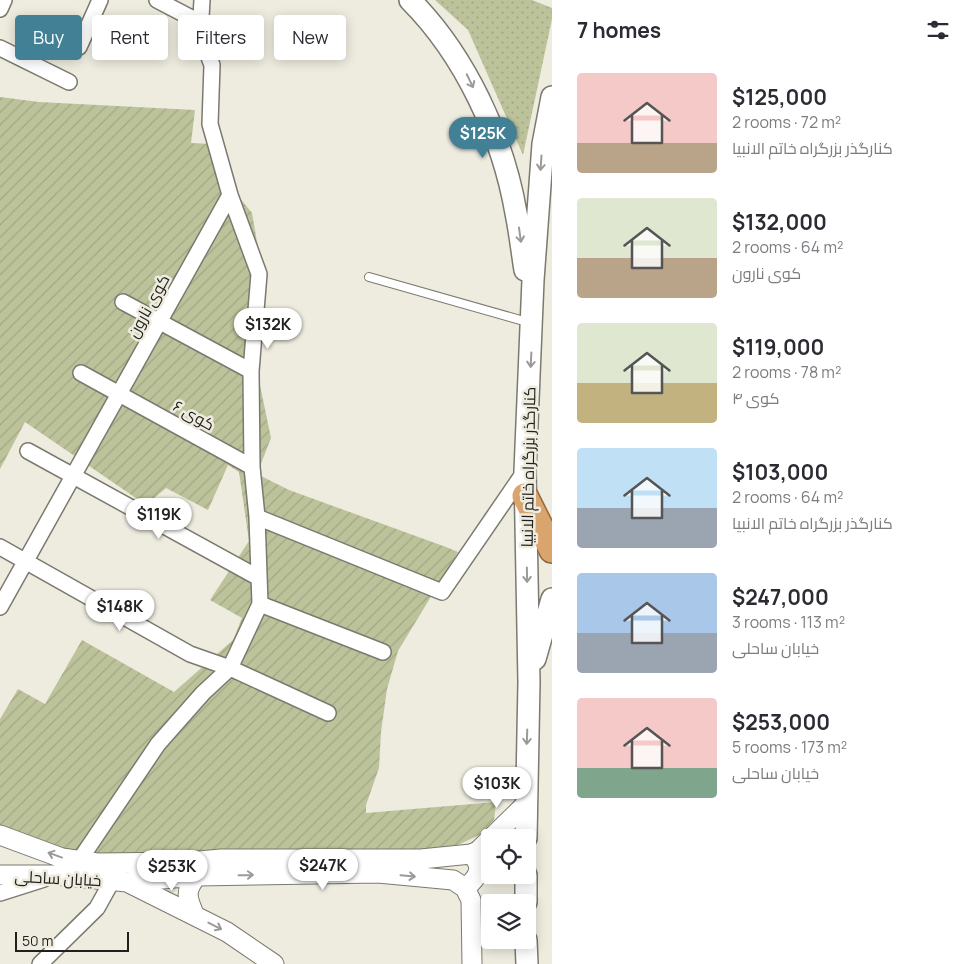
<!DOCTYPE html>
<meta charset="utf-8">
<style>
body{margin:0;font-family:Manrope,Cairo,sans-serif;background:#f2f2f3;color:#2b2b33;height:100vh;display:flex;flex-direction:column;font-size:19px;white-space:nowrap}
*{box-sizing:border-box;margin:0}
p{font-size:16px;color:#7c7c81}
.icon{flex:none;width:28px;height:28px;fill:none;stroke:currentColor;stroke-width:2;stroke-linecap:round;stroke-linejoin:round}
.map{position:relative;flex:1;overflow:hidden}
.panel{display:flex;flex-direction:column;background:#fff;width:425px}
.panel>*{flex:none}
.banner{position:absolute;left:15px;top:15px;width:461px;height:45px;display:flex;gap:10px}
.tools{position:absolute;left:481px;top:829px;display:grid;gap:10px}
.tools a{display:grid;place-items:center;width:55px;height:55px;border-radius:5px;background:#fff;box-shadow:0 2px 12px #0003;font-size:25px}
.scale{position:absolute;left:15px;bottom:12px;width:114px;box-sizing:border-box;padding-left:5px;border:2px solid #201f1b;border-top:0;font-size:14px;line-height:18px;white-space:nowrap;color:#201f1b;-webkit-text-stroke:4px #eeebdf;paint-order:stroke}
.price{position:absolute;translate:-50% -42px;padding:0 11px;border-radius:18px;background:#fff;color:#222;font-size:16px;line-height:32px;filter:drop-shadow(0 1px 2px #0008)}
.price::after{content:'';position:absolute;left:50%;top:30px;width:15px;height:11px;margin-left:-8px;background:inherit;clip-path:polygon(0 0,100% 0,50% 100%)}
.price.current{background:#428096;color:#fff}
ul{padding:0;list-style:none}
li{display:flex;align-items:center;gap:15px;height:125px;padding:0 25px}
li span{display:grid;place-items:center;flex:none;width:140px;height:100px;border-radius:5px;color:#555}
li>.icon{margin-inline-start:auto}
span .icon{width:60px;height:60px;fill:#fffc;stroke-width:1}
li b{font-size:21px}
h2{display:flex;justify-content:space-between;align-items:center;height:60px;padding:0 25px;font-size:21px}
.pill{padding:0 18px;border-radius:5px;background:#fff;box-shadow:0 2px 12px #0003;font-size:18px;line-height:45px}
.pill.current{background:#428096;color:#fff}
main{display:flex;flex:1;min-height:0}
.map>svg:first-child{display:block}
.grass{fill:url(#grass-dots)}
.garden{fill:url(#garden-furrows)}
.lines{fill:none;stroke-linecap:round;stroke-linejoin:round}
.service-casing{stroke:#7c796f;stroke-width:10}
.minor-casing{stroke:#7c796f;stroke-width:18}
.tertiary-casing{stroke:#7c796f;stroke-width:21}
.secondary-casing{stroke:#7c796f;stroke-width:24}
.trunk-casing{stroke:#92673a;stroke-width:28}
.service{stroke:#fff;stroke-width:8}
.minor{stroke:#fff;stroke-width:15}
.tertiary{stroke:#fff;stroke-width:19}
.secondary{stroke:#fff;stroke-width:21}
.trunk{stroke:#daa46f;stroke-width:25}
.oneway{stroke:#9b9a98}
.labels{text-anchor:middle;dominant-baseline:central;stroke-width:5;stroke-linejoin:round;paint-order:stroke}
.street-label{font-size:16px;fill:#201f1b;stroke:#eeebdf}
</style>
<main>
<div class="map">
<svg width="552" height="964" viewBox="0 0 552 964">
<defs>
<pattern id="grass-dots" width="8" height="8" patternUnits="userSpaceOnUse" patternTransform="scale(1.25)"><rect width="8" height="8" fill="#bcc39a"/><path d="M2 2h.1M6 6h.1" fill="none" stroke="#a1a784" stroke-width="1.8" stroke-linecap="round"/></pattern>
<pattern id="garden-furrows" width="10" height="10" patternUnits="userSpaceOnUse" patternTransform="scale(1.25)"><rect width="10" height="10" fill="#bcc39a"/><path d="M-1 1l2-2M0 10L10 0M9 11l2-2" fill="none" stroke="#a1a784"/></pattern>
</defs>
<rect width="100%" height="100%" fill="#eeebdf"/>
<path class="grass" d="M435,0h97l20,8v11l-29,136 -55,-125z"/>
<path class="garden" d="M0,97l39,5 156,8 -4,33 21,1 9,31 31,38 11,63 -7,90 15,72 -14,36 32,16 157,57 12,5 -60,99 -11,38 -6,43 -2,36 -13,37v8l130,-11 -2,18 -15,15 -21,10 -21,5 -238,2 -43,18 -19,4 -29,-6 -108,-41v-108l18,-30 27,15 37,-64 92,52 59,-52 9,-22 -32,-18 39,-59 -10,-69 -11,-7 -20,45 -42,-22 -20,17 -121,-83 -25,47z"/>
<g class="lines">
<defs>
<path id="service" d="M369,277l162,46"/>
<path id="minor" d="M157,0l44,23
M0,9l4,-9
M79,47l21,-47
M0,48l69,34
M123,302l128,69
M81,373l171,94
M28,451l231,127
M257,517l185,75 83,-121
M0,547l190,107 40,14 98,45
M260,604l123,48
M0,607l230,-412
M79,861l79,-117 45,-51 27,-25 30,-64 -3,-87 -5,-50 -1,-96 8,-97 -29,-79 -20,-71 2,-59 -12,-31 2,-34
M0,893l44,-14
M40,964l57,-56 15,-27"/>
<path id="tertiary" d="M0,835l62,23 35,5 91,-1 33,-3h200l50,-5 7,-3 12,-12
M491,838l35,-34
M0,875h55l72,7 100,50 47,32
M127,882l70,-6 181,-3 75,7 12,8 6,12 1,64
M465,888c13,-10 20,-21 6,-34
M195,916c-8,-18 -11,-25 2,-40"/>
<path id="secondary" d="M410,0c55,55 93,137 106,213 4,19 6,39 9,57
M535,659l17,-60
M526,838l3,-156 -4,-211 8,-191 10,-136 9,-47
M526,875v27
M526,940l1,24"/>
<path id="trunk" d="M525,496l27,54"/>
</defs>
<use href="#service" class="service-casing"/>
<use href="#minor" class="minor-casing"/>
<use href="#tertiary" class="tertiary-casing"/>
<use href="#secondary" class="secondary-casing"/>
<use href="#trunk" class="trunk-casing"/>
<use href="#service" class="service"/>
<use href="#minor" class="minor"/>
<use href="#tertiary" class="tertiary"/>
<use href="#secondary" class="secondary"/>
<use href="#trunk" class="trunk"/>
</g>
<defs><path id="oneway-shaft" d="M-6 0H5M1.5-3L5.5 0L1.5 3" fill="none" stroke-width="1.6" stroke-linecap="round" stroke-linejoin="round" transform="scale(1.25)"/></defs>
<g class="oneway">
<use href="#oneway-shaft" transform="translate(470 81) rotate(64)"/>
<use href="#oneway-shaft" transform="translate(541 163) rotate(94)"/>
<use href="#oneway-shaft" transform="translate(520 235) rotate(82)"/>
<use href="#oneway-shaft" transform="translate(531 360) rotate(93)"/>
<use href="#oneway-shaft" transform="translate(527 575) rotate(89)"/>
<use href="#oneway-shaft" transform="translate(527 737) rotate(92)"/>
<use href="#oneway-shaft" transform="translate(55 855) rotate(-160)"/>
<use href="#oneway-shaft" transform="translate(246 875) rotate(-1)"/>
<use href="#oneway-shaft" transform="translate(408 876) rotate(5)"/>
<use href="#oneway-shaft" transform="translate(215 926) rotate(27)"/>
</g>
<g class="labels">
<g class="street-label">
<text transform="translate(148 306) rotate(-61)">کوی نارون</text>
<text transform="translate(194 415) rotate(29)">کوی ۶</text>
<text transform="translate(528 467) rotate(-89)">کنارگذر بزرگراه خاتم الانبیا</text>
<text transform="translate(58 878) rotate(3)">خیابان ساحلی</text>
</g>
</g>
</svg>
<div class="tools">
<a><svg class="icon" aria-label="locate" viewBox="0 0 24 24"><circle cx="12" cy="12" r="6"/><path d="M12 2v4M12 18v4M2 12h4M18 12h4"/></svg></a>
<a><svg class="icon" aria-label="layers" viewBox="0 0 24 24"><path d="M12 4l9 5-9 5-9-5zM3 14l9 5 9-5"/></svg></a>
</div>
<div class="scale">50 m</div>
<b class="price current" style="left:483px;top:159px">$125K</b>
<b class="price" style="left:268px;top:350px">$132K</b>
<b class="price" style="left:159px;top:540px">$119K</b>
<b class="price" style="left:120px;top:632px">$148K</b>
<b class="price" style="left:497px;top:809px">$103K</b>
<b class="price" style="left:323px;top:891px">$247K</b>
<b class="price" style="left:172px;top:892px">$253K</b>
<div class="banner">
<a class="pill current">Buy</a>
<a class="pill">Rent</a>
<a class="pill">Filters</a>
<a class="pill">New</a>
</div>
</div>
<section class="panel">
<h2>7 homes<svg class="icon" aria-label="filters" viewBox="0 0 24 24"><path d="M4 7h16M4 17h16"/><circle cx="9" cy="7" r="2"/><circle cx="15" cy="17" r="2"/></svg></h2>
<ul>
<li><span style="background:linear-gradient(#f6c9c9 70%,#b9a48a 0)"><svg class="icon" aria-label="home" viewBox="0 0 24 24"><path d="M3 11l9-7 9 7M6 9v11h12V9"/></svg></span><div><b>$125,000</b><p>2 rooms · 72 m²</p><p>کنارگذر بزرگراه خاتم الانبیا</p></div></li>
<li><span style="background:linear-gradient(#dfe7d0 60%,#b9a48a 0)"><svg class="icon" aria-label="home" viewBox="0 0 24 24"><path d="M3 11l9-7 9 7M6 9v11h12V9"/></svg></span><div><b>$132,000</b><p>2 rooms · 64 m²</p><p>کوی نارون</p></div></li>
<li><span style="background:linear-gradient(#dfe7d0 60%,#c2b280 0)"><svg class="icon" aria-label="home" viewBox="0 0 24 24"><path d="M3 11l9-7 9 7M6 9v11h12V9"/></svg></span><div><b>$119,000</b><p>2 rooms · 78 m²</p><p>کوی ۴</p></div></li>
<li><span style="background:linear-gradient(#bfe0f5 60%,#9aa5b1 0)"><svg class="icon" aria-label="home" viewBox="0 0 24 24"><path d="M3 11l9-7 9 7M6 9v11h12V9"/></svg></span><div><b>$103,000</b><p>2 rooms · 64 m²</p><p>کنارگذر بزرگراه خاتم الانبیا</p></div></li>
<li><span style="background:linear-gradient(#a9c7e8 60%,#9aa5b1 0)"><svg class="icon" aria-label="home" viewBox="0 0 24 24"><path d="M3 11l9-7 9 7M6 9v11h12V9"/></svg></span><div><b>$247,000</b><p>3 rooms · 113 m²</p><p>خیابان ساحلی</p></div></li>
<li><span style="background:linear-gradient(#f6c9c9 70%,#7fa58c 0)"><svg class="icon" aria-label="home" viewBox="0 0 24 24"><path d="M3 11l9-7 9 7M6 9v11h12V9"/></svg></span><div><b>$253,000</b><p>5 rooms · 173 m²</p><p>خیابان ساحلی</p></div></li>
</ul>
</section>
</main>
